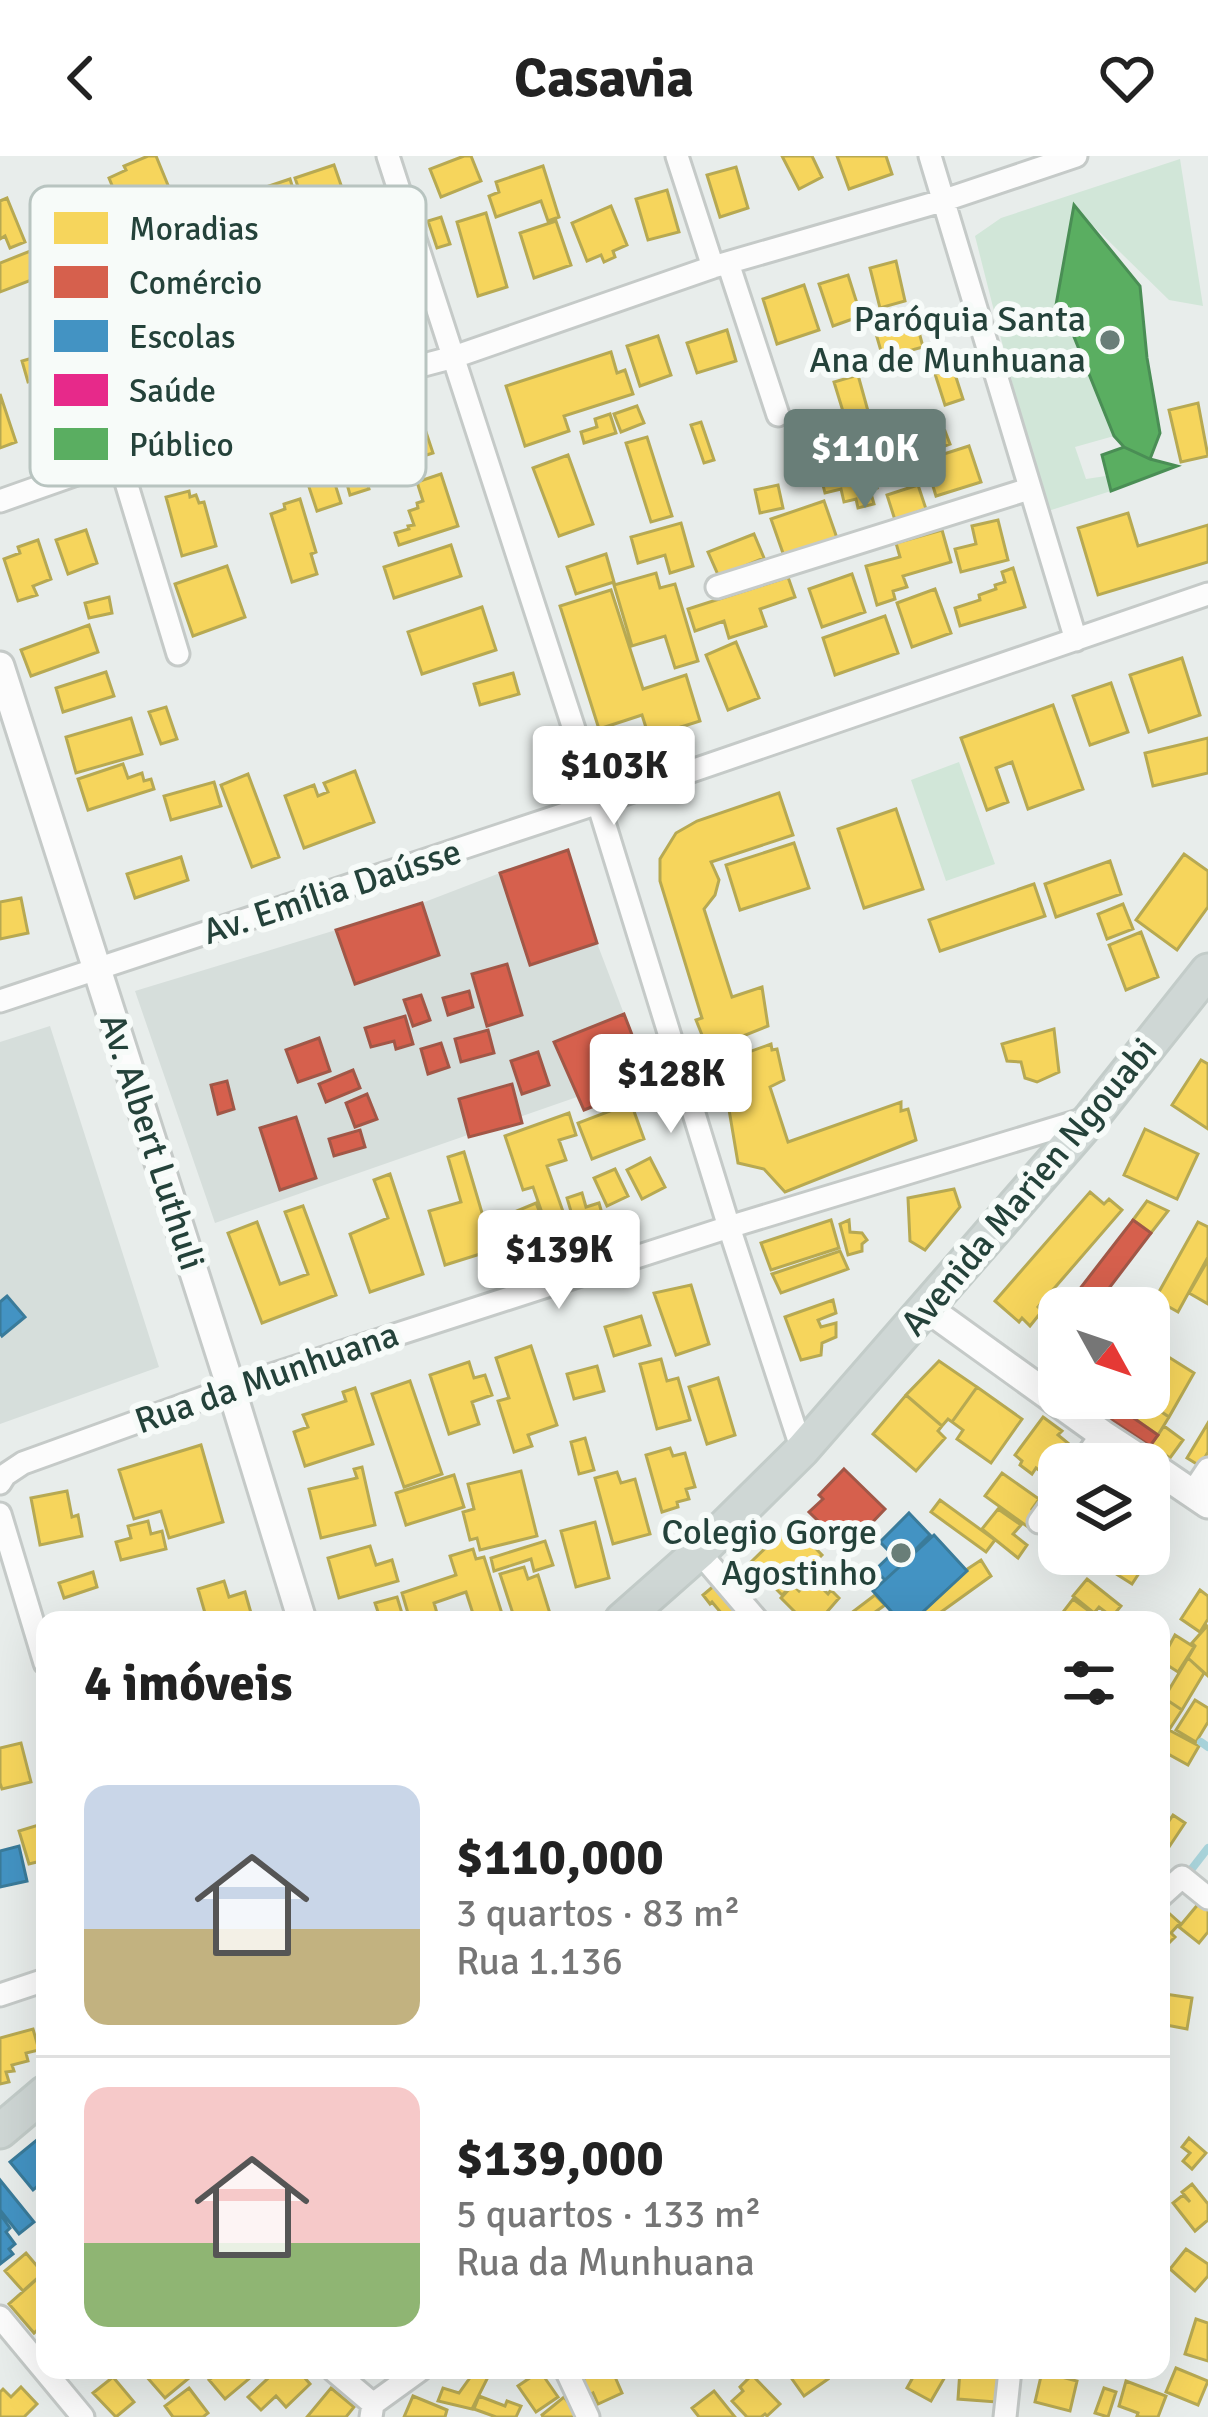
<!DOCTYPE html>
<html lang="pt">
<meta charset="utf-8">
<style>
body{margin:0;font-family:Signika,sans-serif;background:#f6f6f6;color:#222;height:100vh;display:flex;flex-direction:column;font-size:45px;white-space:nowrap}
*{box-sizing:border-box;margin:0}
p{font-size:39px;color:#767676}
.icon{flex:none;width:66px;height:66px;fill:none;stroke:currentColor;stroke-width:2;stroke-linecap:round;stroke-linejoin:round}
.map{position:relative;flex:1;overflow:hidden}
.sheet{position:absolute;left:36px;top:1455px;width:1134px;height:768px;display:flex;flex-direction:column;background:#fff;border-radius:24px;box-shadow:0 12px 48px #0002}
.sheet>*{flex:none}
.needle{width:78px;rotate:130deg}
.fabs{position:absolute;left:1038px;top:1131px;display:grid;gap:24px}
.fabs a{display:grid;place-items:center;width:132px;height:132px;border-radius:24px;background:#fff;box-shadow:0 12px 48px #0002;font-size:60px}
.price{position:absolute;translate:-50% -102px;padding:0 27px;border-radius:12px;background:#fff;color:#222;font-size:39px;line-height:78px;filter:drop-shadow(0 3px 6px #0008)}
.price::after{content:'';position:absolute;left:50%;top:72px;width:36px;height:27px;margin-left:-18px;background:inherit;clip-path:polygon(0 0,100% 0,50% 100%)}
.price.current{background:#697e78;color:#fff}
ul{padding:0;list-style:none}
li{display:flex;align-items:center;gap:36px;height:300px;padding:0 48px}
li+li{border-top:3px solid #e0e0e0}
li span{display:grid;place-items:center;flex:none;width:336px;height:240px;border-radius:24px;color:#555}
li>.icon{margin-inline-start:auto}
span .icon{width:144px;height:144px;fill:#fffc;stroke-width:1}
li b{font-size:51px}
h2{display:flex;justify-content:space-between;align-items:center;height:144px;padding:0 48px;font-size:51px}
header{display:flex;justify-content:space-between;align-items:center;height:156px;padding:0 48px;background:#fff;font-size:54px;font-weight:700}
.map>svg:first-child{display:block}
.built{fill:#d6dedb}
.green{fill:#d1e6d8}
.homes{fill:#f6d55c;stroke:#b7a952;stroke-width:3}
.shops{fill:#d6604d;stroke:#a15747;stroke-width:3}
.schools{fill:#4393c3;stroke:#3a7b9a;stroke-width:3}
.public{fill:#5aae61;stroke:#4a8e55;stroke-width:3}
.lines{fill:none;stroke-linecap:round;stroke-linejoin:round}
.stream{stroke:#a9d4db;stroke-width:8}
.minor-casing{stroke:#c5cac8;stroke-width:27}
.tertiary-casing{stroke:#c5cac8;stroke-width:33}
.primary-casing{stroke:#c3ccc9;stroke-width:39}
.minor{stroke:#fcfcfc;stroke-width:21}
.tertiary{stroke:#fcfcfc;stroke-width:27}
.primary{stroke:#cfd7d5;stroke-width:33}
.poi-dot{fill:#697e78;stroke:#f7fbf9;stroke-width:4.5}
.labels{text-anchor:middle;dominant-baseline:central;stroke-width:12;stroke-linejoin:round;paint-order:stroke}
.poi-label{font-size:36px;fill:#24423a;stroke:#f7fbf9;text-anchor:end}
.street-label{font-size:36px;fill:#24423a;stroke:#f7fbf9}
.key{fill:#f7fbf9;stroke:#b8c4c0;stroke-width:3}
.key-label{font-size:33px;fill:#24423a}
</style>
<header><svg class="icon" aria-label="back" viewBox="0 0 24 24"><path d="M15 5l-7 7 7 7"/></svg>Casavia<svg class="icon" aria-label="heart" viewBox="0 0 24 24"><path d="M12 20l-8-8c-3-5 5-10 8-4 3-6 11-1 8 4z"/></svg></header>
<div class="map">
<svg width="1208" height="2261" viewBox="0 0 1208 2261">
<rect width="100%" height="100%" fill="#e8edeb"/>
<path class="built" d="M500,717l30,92 67,-22 27,71 -69,28 22,55 -362,126 -80,-232 201,-61 19,54 84,-29 -17,-52z
M50,870l109,341 -159,57v-382z"/>
<path class="green" d="M1180,3l23,147 -34,-6 -95,-93 -6,115 46,114 -39,11 11,32 20,-3 5,15 -66,21 -70,-276 26,-18z
M959,606l36,102 -49,17 -35,-101z"/>
<path class="homes" d="M148,0h8l16,39 -31,14 -2,-4 -16,7 -14,-34 17,-8 -2,-4z
M464,0h7l10,25 -40,16 -11,-28z
M782,0h30l10,21 -23,12z
M837,0h49l6,18 -43,15z
M334,9l14,40 -39,14 -14,-41z
M543,10l16,51 -11,4 -7,-20 -45,16 -7,-21 10,-4 -3,-10z
M736,11l12,41 -28,9 -13,-42z
M290,23l10,32 -30,10 -10,-32z
M667,34l12,42 -31,8 -12,-41z
M7,42l18,44 -15,6 -5,-12 -5,3v-38z
M611,50l16,39 -14,6 2,6 -11,5 -3,-7 -14,6 -15,-38z
M486,57l21,74 -29,9 -21,-74z
M441,61l9,27 -13,4 -9,-27z
M556,65l15,44 -37,13 -14,-45z
M38,92l9,26 -47,18v-29z
M896,105l9,40 -25,7 -10,-40z
M848,119l13,41 -28,10 -14,-42z
M804,129l15,45 -42,14 -14,-45z
M898,156l6,20 14,-4 5,19 -40,11 -11,-38z
M727,174l9,31 -39,12 -10,-30z
M658,180l13,39 -31,11 -13,-40z
M611,196l6,21 8,-3 8,24 -69,22 5,15 -44,15 -19,-60z
M49,197l6,21 -27,8 -6,-21z
M953,212l10,31 -18,6 -10,-31z
M858,219l10,36 -23,7 -11,-36z
M0,238l16,48 -16,6z
M1198,247l10,53 -27,6 -12,-52z
M637,250l7,17 -23,9 -7,-18z
M610,258l6,19 -32,10 -3,-11 16,-5 -2,-8z
M422,264l11,33 -51,16 -10,-34z
M701,266l13,38 -10,3 -13,-38z
M847,273l5,19 13,-4 12,44 -7,2 4,14 -16,4 -2,-9 -12,3 -3,-13 -16,4 -9,-35 12,-3 -2,-7 9,-2 -4,-13z
M945,275l5,13 -45,16 -5,-13z
M647,281l25,79 -21,6 -25,-79z
M969,290l12,36 -45,14 -11,-36z
M324,293l17,54 -24,8 -18,-54z
M568,299l25,69 -34,12 -26,-68z
M362,308l7,25 -19,6 -7,-26z
M441,318l17,52 -59,19 -4,-12 14,-4 -1,-3 6,-1 -5,-14 9,-3 -1,-5 6,-2 -6,-19z
M778,329l5,23 -23,5 -5,-23z
M918,329l8,24 -31,11 -8,-25z
M189,335l1,6 6,-2 3,8 5,-1 12,44 -34,10 -16,-59z
M300,343l16,53 -5,2 6,20 -25,8 -21,-68 14,-5 -1,-5z
M824,345l13,37 -53,18 -13,-37z
M1128,357l10,33 70,-21v37l-110,33 -20,-67z
M998,364l10,40 -47,12 -6,-23 21,-5 -4,-18z
M681,367l12,43 -23,7 -5,-18 -27,8 -7,-26z
M86,374l11,33 -29,11 -12,-34z
M942,374l9,32 -48,14 4,11 -14,4 2,8 -18,6 -11,-39 34,-9 -4,-14z
M754,378l10,24 -45,19 -11,-25z
M38,384l13,39 -18,7 4,9 -19,6 -14,-42 16,-6 -2,-6z
M451,389l10,31 -67,22 -10,-31z
M606,398l8,28 -38,12 -9,-27z
M227,410l18,51 -52,19 -18,-52z
M1013,412l12,39 -65,19 -5,-18 25,-8 -1,-5 17,-6 -1,-4 10,-3 -3,-10z
M656,417l4,15 15,-4 23,77 -23,7 -10,-32 -33,10 -18,-61z
M852,418l13,38 -43,15 -13,-38z
M788,421l7,20 -35,12 6,17 -37,12 -5,-17 -29,10 -7,-22z
M935,433l16,44 -39,14 -15,-44z
M611,434l32,99 43,-14 14,46 -51,16 -7,-22 -43,14 -39,-123z
M109,441l3,16 -23,5 -4,-15z
M482,451l14,43 -74,24 -14,-42z
M885,460l13,37 -63,22 -12,-37z
M89,469l9,27 -67,24 -10,-26z
M736,486l23,56 -31,12 -22,-55z
M1182,502l18,57 -51,17 -19,-57z
M106,516l8,24 -51,16 -7,-24z
M513,517l6,21 -39,11 -6,-21z
M1111,527l17,49 -38,13 -17,-49z
M1053,549l30,84 -55,20 -16,-47 -16,6 12,34 -21,8 -26,-72z
M166,551l11,32 -16,5 -12,-32z
M131,562l11,36 -66,19 -10,-36z
M1208,582v35l-55,13 -8,-33z
M123,608l5,14 14,-5 2,8 7,-2 3,10 -66,21 -10,-31z
M355,615l19,51 -70,26 -19,-52 29,-11 4,11 10,-4 -4,-9z
M248,618l31,83 -27,10 -31,-82z
M214,626l7,24 -50,14 -7,-24z
M779,637l14,42 -82,27 8,18 -4,15 -11,14 28,88 30,-10 6,39 -60,24 -12,-30 6,-2 -42,-137v-22l16,-26 21,-12z
M896,653l27,80 -59,19 -26,-79z
M794,687l15,45 -69,22 -14,-45z
M1184,698l24,17v36l-31,43 -41,-30z
M181,701l7,23 -53,18 -8,-24z
M1110,705l11,33 -65,23 -11,-33z
M1034,728l11,32 -105,35 -11,-31z
M21,742l7,35 -28,6v-37z
M1123,748l10,25 -26,10 -9,-25z
M1141,776l17,45 -32,13 -17,-45z
M1054,873l5,43 -22,10 -12,-4 -4,-16 -14,-1 -5,-17z
M771,888l1,6 5,-1 7,31 -14,7 18,55 113,-40v9l7,-2 8,31 -131,52 -21,-23 -26,-6 -17,-101z
M1201,904l7,4v65l-36,-24z
M631,947l13,36 -52,20 -14,-36z
M569,957l7,22 -17,5 7,20 -19,6 19,54 -19,7 -14,-40 -10,3 -18,-54z
M1145,973l53,25 -21,45 -53,-24z
M464,996l29,98 -48,15 -16,-54 32,-9 -13,-45z
M650,1002l15,29 -23,12 -15,-29z
M615,1013l13,27 -21,10 -13,-28z
M390,1018l33,100 -53,18 -20,-58 38,-16 -14,-38z
M954,1033l6,18 -35,43 -15,-9 -2,-43z
M1090,1036l14,12 5,-5 13,11 -84,97 4,4 -12,15 -8,-8 -3,4 -24,-21z
M582,1037l4,14 13,-4 4,14 -28,8 -8,-27z
M1147,1045l21,10 -17,22 -18,-13z
M536,1047l12,30 -29,12 -12,-30z
M303,1050l33,89 -74,28 -34,-90 29,-11 23,62 28,-10 -23,-62z
M831,1064l8,28 -68,22 -10,-27z
M849,1064l1,12 12,1 5,7 -5,4v7l-14,4 -8,-31z
M1198,1066l10,5v30l-30,55 -23,-13z
M840,1095l8,18 -67,24 -9,-19z
M1208,1104v44l-19,-11z
M691,1129l18,59 -33,11 -22,-62z
M833,1144l3,13 -18,7 3,7 15,-4v14l-14,6 -1,12 -20,5 -16,-43z
M641,1160l9,29 -36,11 -9,-29z
M531,1190l26,79 -29,10 4,11 -18,6 -16,-51 11,-3 -13,-40z
M1159,1195l35,22 -25,44 -28,-19h8v-32z
M661,1203l6,22 11,-3 12,42 -33,9 -17,-65z
M939,1205l38,26 -25,35 -4,-3 -6,7 -36,-31z
M469,1206l5,16 11,-3 7,20 -20,7 7,22 -30,10 -19,-59z
M597,1210l7,25 -30,8 -7,-25z
M718,1222l17,57 -28,9 -18,-57z
M410,1225l32,93 -38,13 -32,-93z
M977,1231l45,32 -31,44 -34,-24 6,-9 -11,-8z
M355,1232l18,56 -68,22 -11,-34 14,-5 -5,-12 43,-14 -3,-9z
M906,1239l36,31 -4,5 7,7 -29,33 -43,-37z
M1135,1242h6l28,19 -11,18 -33,-23z
M1043,1261l19,14 -4,4 11,9 -19,24 -5,-4 -5,7 -4,-3 -4,6 -12,-9 2,-4 -7,-6z
M1208,1267v29l-8,14 -13,-8z
M1164,1270l19,14 -13,18 -19,-13z
M585,1282l9,32 -15,4 -8,-32z
M201,1289l22,77 -54,16 -8,-27 -27,8 -15,-49z
M670,1292l3,8 12,-3 10,34 -9,2 3,10 -12,3 1,5 -16,5 -16,-57z
M362,1311l13,58 -54,13 -12,-49 48,-11 -3,-9z
M521,1315l16,65 -57,14 -3,-12 -7,2 -7,-28 11,-3 -6,-25z
M617,1316l4,11 14,-4 15,55 -37,10 -18,-66z
M1002,1317l37,26 -7,10 6,4 -10,14 -43,-31z
M454,1319l10,32 -58,18 -10,-32z
M67,1335l5,26 6,-2 4,21 -42,9 -9,-47z
M940,1344l55,40 -9,12 -55,-40z
M998,1353l23,16 -8,9 14,11 -9,13 -36,-29z
M148,1365l3,13 11,-3 4,18 -45,11 -5,-18 15,-4 -3,-12z
M595,1366l14,56 -33,9 -15,-56z
M791,1367l31,32 -40,40 -32,-32z
M545,1385l8,24 -19,6 -3,-12 -37,12 -3,-13z
M370,1390l6,19 16,-5 6,21 -59,17 -11,-40z
M473,1393l3,10 8,-2 20,63h-29l-9,-28 -32,11 5,17h-29l-8,-27 54,-18 -6,-19z
M1117,1398h26l6,4 -17,26 -25,-16z
M981,1404l10,16 -61,44h-16l52,-50z
M524,1411l4,12 10,-4 14,45h-37l-15,-46z
M93,1416l4,15 -33,11 -5,-15z
M807,1417l21,21 3,-4 8,8 -19,22 -19,-2 -20,-20 12,-13 6,6 6,-7 -4,-4z
M1087,1423l34,27 -9,11 -13,-10 -5,6 -21,-17z
M224,1425l5,16 16,-5 8,28h-46l-9,-31z
M715,1429l28,35h-16l-15,-18 -2,2 -7,-9z
M1200,1434l8,6v23l-8,13 -19,-13z
M875,1439l10,10 -21,15h-22z
M397,1441l7,23h-47v-2l21,-6 -3,-9z
M1073,1443l28,21h-44z
M1207,1470l1,1v49l-20,-18 7,-12 -3,-3z
M1175,1479l19,12 -16,25 -17,-11z
M1188,1502l16,15 -22,37 -18,-12z
M1164,1542l18,12 -13,20 30,16 -11,19 -27,-15v-47z
M1195,1544l13,8v14l-12,20 -20,-12z
M21,1587l10,39 -29,7 -2,-6v-35z
M1173,1659l12,8 -16,24 -8,-5v-9z
M45,1667v37l-16,4 -10,-33z
M1200,1746l8,7v23l-9,11 -20,-16z
M1161,1750l19,17 -9,10 4,4 -9,9 -5,-5z
M1165,1838l27,4 -5,31 -26,-5z
M33,1873l6,21 -13,3 2,8 -16,4 2,6 -8,1 3,10 -9,2v-46z
M1189,1982l17,15 -14,16 -9,-8 7,-8 -8,-6z
M1192,2028l16,20v16l-13,11 -22,-28 10,-8 7,7 -8,-10z
M1186,2093l22,15v12l-13,15 -25,-22z
M26,2097l17,20 -20,18 -18,-20z
M45,2116v51l-11,10 -25,-29z
M1196,2163l12,4v38l-23,-7z
M1176,2212l32,13 -10,24 -32,-13z
M151,2214h32l6,8 -24,20 -20,-23z
M213,2214h43l1,2 -32,27 -16,-19 7,-6z
M277,2214h21l12,14 -24,23 -10,-11 -15,14 -13,-13z
M458,2214h24l7,5 -17,34 -34,-8 5,-13 16,5 10,-14z
M602,2214h10l10,23 -24,11 -5,-11 -5,3 -7,-16z
M789,2214h33l6,9 -24,17 -17,-24z
M917,2214h32l-18,31 -24,-13z
M960,2214h39l-3,32 -38,-3z
M540,2215l18,26 -22,15 -18,-26z
M1042,2216l35,9 -7,30 -35,-9z
M752,2219l28,29 -13,12 -2,-2 -4,3h-14l-15,-16 11,-10 -3,-4z
M113,2221l21,25 -18,15 -23,-24z
M1126,2225l40,15 -8,21h-18l-3,-1 1,-3 -19,-7z
M21,2231l16,17 -13,13h-24v-25l3,-3 8,8z
M189,2232l19,25 -5,4h-30l-8,-11z
M331,2232l23,19 -8,10h-39z
M1104,2232l12,4 -8,25 -13,-4z
M714,2235l21,26h-36l-7,-9z
M413,2240l34,14 -2,7h-41z
M479,2240l26,10 2,-5 14,5 -5,11h-20l-22,-8z
M564,2241l16,20h-37l-1,-2z"/>
<path class="shops" d="M568,694l29,93 -67,22 -30,-92z
M422,747l17,52 -84,29 -19,-54z
M507,808l15,51 -35,11 -15,-52z
M469,835l4,16 -25,8 -5,-17z
M421,839l9,25 -17,6 -9,-26z
M624,858l27,70 -67,26 -30,-68z
M405,860l8,28 -17,5 -2,-8 -23,6 -6,-19z
M488,874l6,23 -33,9 -6,-23z
M319,882l11,33 -32,11 -12,-32z
M441,887l8,24 -21,7 -7,-25z
M538,896l11,33 -27,9 -11,-33z
M353,914l7,18 -34,14 -7,-18z
M227,925l7,28 -16,5 -7,-29z
M512,928l10,39 -53,14 -10,-38z
M367,938l10,25 -22,8 -9,-24z
M296,961l20,61 -36,12 -20,-62z
M360,974l5,17 -31,9 -5,-17z
M1133,1064l18,13 -57,75h-29z
M1112,1247l46,32 -8,11 -47,-32z
M844,1313l41,40 -38,40 -38,-37 14,-13 -4,-4z"/>
<path class="schools" d="M7,1140l18,21 -23,19 -2,-3v-31z
M909,1357l21,22 -21,21 -11,-11 -7,8 -11,-11z
M934,1379l33,36 -53,49h-15l-26,-29z
M897,1393l10,11 -22,20 -10,-10z
M19,1690l8,35 -27,6v-36z
M38,1983l7,8v33l-12,10 -23,-28z
M0,2024l34,42 -15,12 -19,-24z
M0,2058l10,14 -4,4 9,12 -6,5 4,5 -13,10z"/>
<path class="public" d="M1074,49l66,81 7,72 13,75 -10,26 -26,-12 -10,-11 -46,-114 -14,-6z
M1124,291l26,12 27,7 -66,25 -9,-36z"/>
<g class="lines">
<path class="stream" d="M1201,1586l7,5
M1187,1719l21,-27"/>
<defs>
<path id="minor" d="M388,0l210,647 131,424 73,223
M677,0l36,111
M930,0l146,484
M728,107l50,152
M119,303l59,195
M0,345l119,-42 282,-88 53,-14 259,-90 232,-67 131,-44
M717,431l312,-98
M0,845l598,-198 610,-209
M1081,1308l21,-30
M0,1327l5,-8 18,-12 208,-75 498,-161 360,-109
M1192,1337l16,-24
M0,1358l45,149
M1039,1366l20,-28
M699,1396l58,68
M1161,1740l21,-19 26,21
M0,1839l45,-15
M0,2161l83,100
M333,2214l40,34 -2,13
M566,2214l22,47
M373,2248l47,-34
M1005,2261l5,-47"/>
<path id="tertiary" d="M0,510l231,722 71,232
M927,1152l175,126 46,30
M1149,1308l59,40"/>
<path id="primary" d="M622,1464l77,-68 103,-102 290,-333 116,-146
M0,1975l45,-38"/>
</defs>
<use href="#minor" class="minor-casing"/>
<use href="#tertiary" class="tertiary-casing"/>
<use href="#primary" class="primary-casing"/>
<use href="#minor" class="minor"/>
<use href="#tertiary" class="tertiary"/>
<use href="#primary" class="primary"/>
</g>
<g class="poi-dot">
<circle cx="1110" cy="184" r="12"/>
<circle cx="901" cy="1397" r="12"/>
</g>
<g class="labels">
<g class="poi-label">
<text x="1086" y="163">Paróquia Santa<tspan x="1086" dy="41">Ana de Munhuana</tspan></text>
<text x="877" y="1376">Colegio Gorge<tspan x="877" dy="41">Agostinho</tspan></text>
</g>
<g class="street-label">
<text transform="translate(332 736) rotate(-18)">Av. Emília Daússe</text>
<text transform="translate(152 986) rotate(72)">Av. Albert Luthuli</text>
<text transform="translate(1029 1031) rotate(-50)">Avenida Marien Ngouabi</text>
<text transform="translate(267 1222) rotate(-19)">Rua da Munhuana</text>
</g>
</g>
<rect x="30" y="30" width="396" height="300" rx="18" class="key"/>
<rect x="54" y="56" width="54" height="32" fill="#f6d55c"/>
<rect x="54" y="110" width="54" height="32" fill="#d6604d"/>
<rect x="54" y="164" width="54" height="32" fill="#4393c3"/>
<rect x="54" y="218" width="54" height="32" fill="#e7298a"/>
<rect x="54" y="272" width="54" height="32" fill="#5aae61"/>
<g class="key-label">
<text x="129" y="84">Moradias</text>
<text x="129" y="138">Comércio</text>
<text x="129" y="192">Escolas</text>
<text x="129" y="246">Saúde</text>
<text x="129" y="300">Público</text>
</g>
</svg>
<div class="fabs">
<a><svg class="needle" viewBox="-14 -14 28 28"><path d="M0-13l5 13h-10z" fill="#e53935"/><path d="M0 13l5-13h-10z" fill="#767676"/></svg></a>
<a><svg class="icon" aria-label="layers" viewBox="0 0 24 24"><path d="M12 4l9 5-9 5-9-5zM3 14l9 5 9-5"/></svg></a>
</div>
<b class="price current" style="left:865px;top:355px">$110K</b>
<b class="price" style="left:614px;top:672px">$103K</b>
<b class="price" style="left:671px;top:980px">$128K</b>
<b class="price" style="left:559px;top:1156px">$139K</b>
<section class="sheet">
<h2>4 imóveis<svg class="icon" aria-label="filters" viewBox="0 0 24 24"><path d="M4 7h16M4 17h16"/><circle cx="9" cy="7" r="2"/><circle cx="15" cy="17" r="2"/></svg></h2>
<ul>
<li><span style="background:linear-gradient(#c9d6e8 60%,#c2b280 0)"><svg class="icon" aria-label="home" viewBox="0 0 24 24"><path d="M3 11l9-7 9 7M6 9v11h12V9"/></svg></span><div><b>$110,000</b><p>3 quartos · 83 m²</p><p>Rua 1.136</p></div></li>
<li><span style="background:linear-gradient(#f6c9c9 65%,#8fb573 0)"><svg class="icon" aria-label="home" viewBox="0 0 24 24"><path d="M3 11l9-7 9 7M6 9v11h12V9"/></svg></span><div><b>$139,000</b><p>5 quartos · 133 m²</p><p>Rua da Munhuana</p></div></li>
</ul>
</section>
</div>
